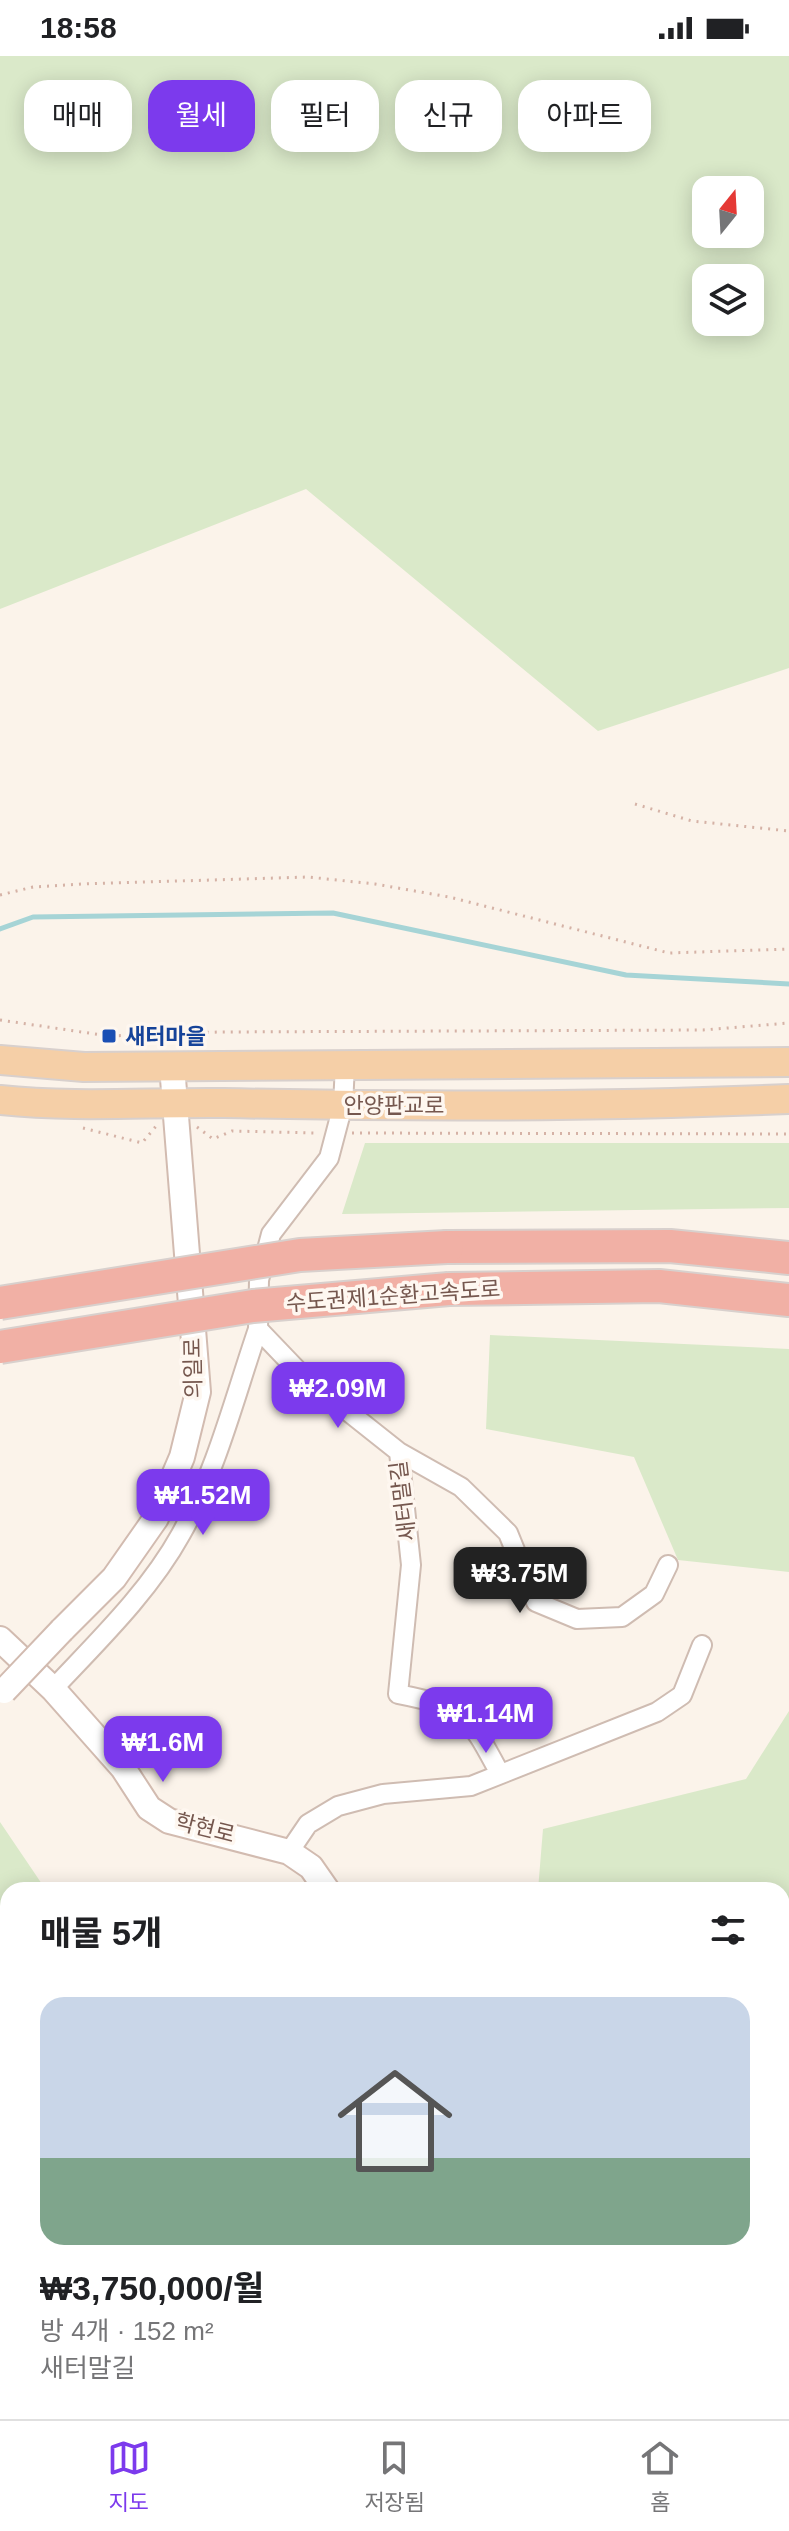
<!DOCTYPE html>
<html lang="ko">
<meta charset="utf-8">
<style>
body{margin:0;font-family:Helvetica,"Noto Sans KR",sans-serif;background:#f2f2f2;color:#202124;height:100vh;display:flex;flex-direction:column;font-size:30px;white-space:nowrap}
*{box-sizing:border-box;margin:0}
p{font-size:26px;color:#757577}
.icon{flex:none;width:44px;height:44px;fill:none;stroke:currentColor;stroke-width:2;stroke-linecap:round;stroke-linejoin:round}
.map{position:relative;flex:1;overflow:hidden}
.details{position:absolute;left:0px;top:1826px;width:790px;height:538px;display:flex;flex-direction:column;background:#fff;border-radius:24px 24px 0 0;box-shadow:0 4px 20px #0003}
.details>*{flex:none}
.banner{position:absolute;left:24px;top:24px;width:742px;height:72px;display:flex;gap:16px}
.needle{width:52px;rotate:18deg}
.tools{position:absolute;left:692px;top:120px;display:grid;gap:16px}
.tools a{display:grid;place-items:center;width:72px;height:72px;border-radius:16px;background:#fff;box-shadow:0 4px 20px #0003;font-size:40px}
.price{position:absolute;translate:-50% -68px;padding:0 18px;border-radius:16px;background:#7c3aed;color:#fff;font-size:26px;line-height:52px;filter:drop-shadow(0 2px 4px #0008)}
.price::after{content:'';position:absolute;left:50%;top:48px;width:24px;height:18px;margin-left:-12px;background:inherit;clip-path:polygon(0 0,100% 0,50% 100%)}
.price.on{background:#222;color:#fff}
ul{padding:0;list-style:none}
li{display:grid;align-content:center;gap:16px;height:424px;padding:0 40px}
li span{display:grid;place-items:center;height:248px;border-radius:24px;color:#555}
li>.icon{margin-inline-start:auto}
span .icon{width:144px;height:144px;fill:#fffc;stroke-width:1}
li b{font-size:34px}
h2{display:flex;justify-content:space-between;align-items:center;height:96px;padding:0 40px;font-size:34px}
.chip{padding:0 28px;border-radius:24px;background:#fff;box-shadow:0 4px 20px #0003;font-size:28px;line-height:72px}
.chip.on{background:#7c3aed;color:#fff}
.status{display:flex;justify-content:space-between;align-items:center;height:56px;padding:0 40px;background:#fff;direction:ltr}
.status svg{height:22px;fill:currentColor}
.dock{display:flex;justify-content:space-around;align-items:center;height:112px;border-top:2px solid #e0e0e0;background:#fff;font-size:22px;color:#757577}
.dock a{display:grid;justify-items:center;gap:4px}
.dock .on{color:#7c3aed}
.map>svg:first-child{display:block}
.green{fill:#dae9c9;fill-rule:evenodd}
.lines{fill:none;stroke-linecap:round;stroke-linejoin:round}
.stream{stroke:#a6d4d6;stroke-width:5}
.street-casing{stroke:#cfbcb2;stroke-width:22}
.secondary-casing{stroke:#d2bbb0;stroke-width:28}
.primary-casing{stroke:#d8d0cd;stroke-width:32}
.highway-casing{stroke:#d8d0cd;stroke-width:36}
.path{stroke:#d5b2a6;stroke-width:3;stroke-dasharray:2 6;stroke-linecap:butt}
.street{stroke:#fff;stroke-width:18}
.secondary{stroke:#fff;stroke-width:24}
.primary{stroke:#f5cfa7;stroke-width:28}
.highway{stroke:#f1b0a5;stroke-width:32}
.secondary-bridge-casing{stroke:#d2bbb0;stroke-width:28;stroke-linecap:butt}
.highway-bridge-casing{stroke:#d8d0cd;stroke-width:36;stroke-linecap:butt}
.secondary-bridge{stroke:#fff;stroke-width:24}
.highway-bridge{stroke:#f1b0a5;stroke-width:32}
.transit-dot{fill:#1a4fb4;stroke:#fef7f0;stroke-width:3}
.labels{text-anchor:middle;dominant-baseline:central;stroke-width:7;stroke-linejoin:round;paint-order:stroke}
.transit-label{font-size:22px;font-weight:bold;fill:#164399;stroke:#fef7f0;text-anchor:start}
.street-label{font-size:22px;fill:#75574e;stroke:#fef7f0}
</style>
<div class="status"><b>18:58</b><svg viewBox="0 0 49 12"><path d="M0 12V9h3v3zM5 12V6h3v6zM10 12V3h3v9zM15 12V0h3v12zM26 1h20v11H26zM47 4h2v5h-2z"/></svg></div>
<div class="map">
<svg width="789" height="2363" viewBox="0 0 789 2363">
<rect width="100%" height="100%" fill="#fbf3ea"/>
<path class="green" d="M0,0h789v612l-191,63 -292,-242 -306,120zM706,134h44v44h-44zM706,222h44v44h-44z
M365,1087h424v65l-447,6z
M490,1279l299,14v223l-111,-12 -44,-103 -148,-28z
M789,1655v454l-7,-3v-272h-244l5,-61 203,-50z
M0,1766l46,68h-38v522h616l-1,7h-623z"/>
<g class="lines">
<path class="stream" d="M0,873l33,-12 300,-4 293,62 163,9"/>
<defs>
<path id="street" d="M345,1009l-2,40 -14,53 -58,76 -12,46 -1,49 44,46 97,77 12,113 -13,129c66,13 70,20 101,78
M399,1396l62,35 47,46 28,69 41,17 45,-2 32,-23 14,-29
M53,1633c45,-48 96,-97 128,-155 35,-62 54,-138 77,-205
M289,1796l19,-28 30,-18 45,-12 88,-8 186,-74 25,-17 20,-50"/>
<path id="secondary" d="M62,1574l52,-52 42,-60 26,-61 16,-65 -26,-326
M0,1583l53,50 70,79 26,40 20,13 120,31 22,15 16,23
M782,2233l7,9"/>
<path id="primary" d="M0,1004l84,7 705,-5
M0,1044c75,8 149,2 224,3 189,4 377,4 565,-4"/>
<path id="highway" d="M447,1191l223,-1 119,12
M449,1233l210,-3 130,14"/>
</defs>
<use href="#street" class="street-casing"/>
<use href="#secondary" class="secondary-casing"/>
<use href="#primary" class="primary-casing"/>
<use href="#highway" class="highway-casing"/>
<path class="path" d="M635,748l57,17 97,10
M0,839l33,-8 49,-3 226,-7 67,7 74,13 220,56 120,-4
M0,964l109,16 110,-4 484,-2 86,-7
M197,1071l16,12 19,-8 84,2
M83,1072l59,15 15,-18
M352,1077l437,1
M782,1949l7,-4"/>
<use href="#street" class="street"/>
<use href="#secondary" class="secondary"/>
<use href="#primary" class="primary"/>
<use href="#highway" class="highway"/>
<defs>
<path id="secondary-bridge" d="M4,1635l58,-61"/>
<path id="highway-bridge" d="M0,1247l300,-48 147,-8
M0,1291l253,-41 196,-17"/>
</defs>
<use href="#secondary-bridge" class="secondary-bridge-casing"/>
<use href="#highway-bridge" class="highway-bridge-casing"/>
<use href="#secondary-bridge" class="secondary-bridge"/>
<use href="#highway-bridge" class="highway-bridge"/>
</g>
<rect class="transit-dot" x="101" y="972" width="16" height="16" rx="4"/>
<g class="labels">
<g class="transit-label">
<text x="125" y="980">새터마을</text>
</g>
<g class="street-label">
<text x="394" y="1049">안양판교로</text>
<text transform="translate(393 1240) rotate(-4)">수도권제1순환고속도로</text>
<text transform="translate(193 1312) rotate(-91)">의일로</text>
<text transform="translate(403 1445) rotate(-97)">새터말길</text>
<text transform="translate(205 1772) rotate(14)">학현로</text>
</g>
</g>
</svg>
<div class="tools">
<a><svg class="needle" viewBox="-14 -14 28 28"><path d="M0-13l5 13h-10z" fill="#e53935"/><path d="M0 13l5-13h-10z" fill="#757577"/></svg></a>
<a><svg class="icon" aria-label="layers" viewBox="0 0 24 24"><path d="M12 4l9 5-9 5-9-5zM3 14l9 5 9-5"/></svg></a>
</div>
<b class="price" style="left:338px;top:1374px">₩2.09M</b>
<b class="price" style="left:203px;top:1481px">₩1.52M</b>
<b class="price on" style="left:520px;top:1559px">₩3.75M</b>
<b class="price" style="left:486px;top:1699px">₩1.14M</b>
<b class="price" style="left:163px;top:1728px">₩1.6M</b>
<div class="banner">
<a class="chip">매매</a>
<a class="chip on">월세</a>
<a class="chip">필터</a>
<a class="chip">신규</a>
<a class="chip">아파트</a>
</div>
<section class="details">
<h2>매물 5개<svg class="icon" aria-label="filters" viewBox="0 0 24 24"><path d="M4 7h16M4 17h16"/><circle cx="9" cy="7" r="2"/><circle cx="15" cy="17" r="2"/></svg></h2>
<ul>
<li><span style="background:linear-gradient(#c9d6e8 65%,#7fa58c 0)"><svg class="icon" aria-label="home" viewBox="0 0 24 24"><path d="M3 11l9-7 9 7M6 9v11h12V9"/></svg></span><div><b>₩3,750,000/월</b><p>방 4개 · 152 m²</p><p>새터말길</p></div></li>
</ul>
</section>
</div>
<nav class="dock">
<a class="on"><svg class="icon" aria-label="map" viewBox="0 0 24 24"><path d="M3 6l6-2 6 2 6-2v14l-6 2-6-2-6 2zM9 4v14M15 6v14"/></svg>지도</a>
<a><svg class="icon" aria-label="saved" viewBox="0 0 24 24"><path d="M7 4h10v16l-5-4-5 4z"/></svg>저장됨</a>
<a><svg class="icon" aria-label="home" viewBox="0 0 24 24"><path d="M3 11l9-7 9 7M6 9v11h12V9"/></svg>홈</a>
</nav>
